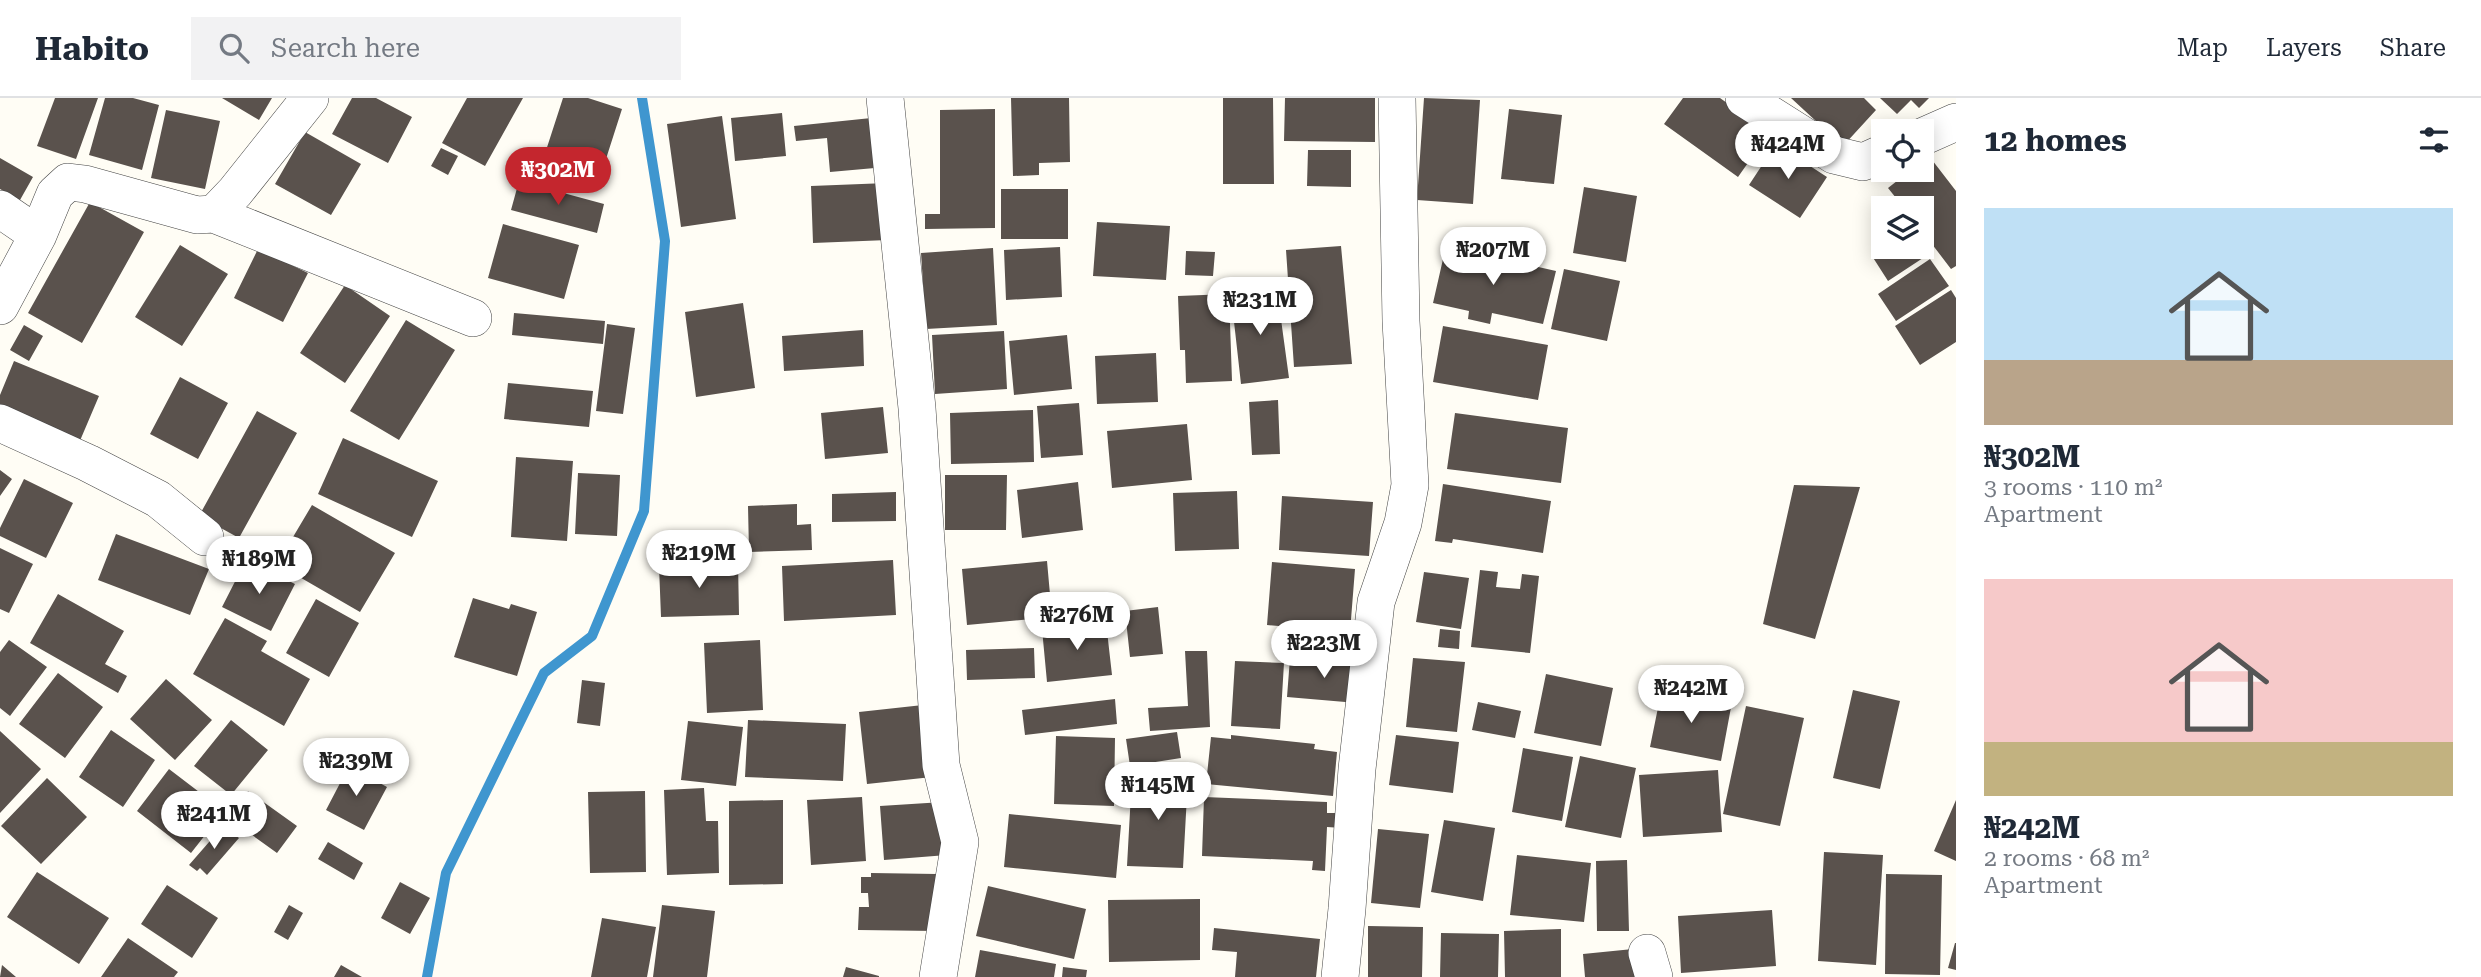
<!DOCTYPE html>
<meta charset="utf-8">
<style>
body{margin:0;font-family:"Roboto Serif",serif;background:#f2f2f3;color:#1f2937;height:100vh;display:flex;flex-direction:column;font-size:26px;white-space:nowrap}
*{box-sizing:border-box;margin:0}
p{font-size:23px;color:#747a83}
.icon{flex:none;width:38px;height:38px;fill:none;stroke:currentColor;stroke-width:2;stroke-linecap:round;stroke-linejoin:round}
.map{position:relative;flex:1;overflow:hidden}
.panel{display:flex;flex-direction:column;background:#fff;width:525px}
.panel>*{flex:none}
.buttons{position:absolute;left:1871px;top:21px;display:grid;gap:14px}
.buttons a{display:grid;place-items:center;width:63px;height:63px;border-radius:0px;background:#fff;box-shadow:0 4px 18px #0003;font-size:35px}
.price{position:absolute;translate:-50% -60px;padding:0 16px;border-radius:24px;background:#fff;color:#222;font-size:23px;line-height:46px;filter:drop-shadow(0 2px 4px #0008)}
.price::after{content:'';position:absolute;left:50%;top:42px;width:21px;height:16px;margin-left:-10px;background:inherit;clip-path:polygon(0 0,100% 0,50% 100%)}
.price.on{background:#c4262e;color:#fff}
ul{padding:0;list-style:none}
li{display:grid;align-content:center;gap:14px;height:371px;padding:0 28px}
li span{display:grid;place-items:center;height:217px;border-radius:0px;color:#555}
li>.icon{margin-inline-start:auto}
span .icon{width:126px;height:126px;fill:#fffc;stroke-width:1}
li b{font-size:30px}
h2{display:flex;justify-content:space-between;align-items:center;height:84px;padding:0 28px;font-size:30px}
header{display:flex;align-items:center;gap:42px;box-sizing:border-box;height:98px;padding:0 35px;background:#fff;border-bottom:2px solid #e0e1e3}
header strong{font-size:33px}
nav{display:flex;gap:38px;margin-inline-start:auto;font-size:24px}
.search{width:490px;height:63px;background:#f2f2f3;display:flex;align-items:center;gap:18px;box-sizing:border-box;padding:0 24px;border-radius:0px;color:#747a83;font-size:26px}
main{display:flex;flex:1;min-height:0}
.map>svg:first-child{display:block}
.lines{fill:none;stroke-linecap:round;stroke-linejoin:round}
.stream{stroke:#3f96cf;stroke-width:10}
.building{fill:#5a524d}
.minor-casing{stroke:#444;stroke-width:38}
.minor{stroke:#fff;stroke-width:37}
</style>
<header>
<strong>Habito</strong>
<div class="search"><svg class="icon" aria-label="search" viewBox="0 0 24 24"><circle cx="10" cy="10" r="6"/><path d="M15 15l6 6"/></svg>Search here</div>
<nav><a>Map</a><a>Layers</a><a>Share</a></nav>
</header>
<main>
<div class="map">
<svg width="1956" height="879" viewBox="0 0 1956 879">
<rect width="100%" height="100%" fill="#fffdf5"/>
<g class="lines">
<path class="stream" d="M427,879l19,-104 98,-200 48,-37 52,-125 21,-270 -23,-143"/>
</g>
<path class="building" d="M55,0h43l-22,61 -39,-13z
M105,0h28l26,7 -17,65 -53,-15z
M222,0h50l-13,22z
M352,0h24l36,19 -24,46 -56,-29z
M467,0h56l-38,68 -43,-23z
M563,0h25l34,11 -26,81 -57,-18z
M1011,0h58l1,64 -31,1v12l-26,1z
M1223,0h50l1,86h-51z
M1285,0h90v44l-91,-1z
M1424,0l56,2 -7,104 -56,-4z
M1683,0h37l49,35 -31,44 -74,-53z
M1791,0h73l12,12 -33,36z
M1880,0h49l-10,10 -8,-8 -14,14z
M995,11v119l-70,1v-15h15v-104z
M1509,11l53,6 -8,69 -53,-5z
M166,12l54,11 -15,68 -54,-11z
M782,15l4,43 -51,5 -4,-43z
M722,18l14,103 -55,8 -14,-103z
M881,19l5,50 -56,5 -3,-34 -31,3 -2,-15z
M305,34l56,32 -30,51 -56,-31z
M1776,46l51,33 -27,41 -51,-33z
M441,50l17,8 -10,19 -17,-9z
M1308,52h43v37l-44,-1z
M1929,58l27,35v75l-5,3 -29,-38v-23h-18l-16,-20 23,-18h11v-8z
M0,60l33,19 -13,23 -20,-11z
M519,83l85,23 -7,29 -86,-23z
M887,85l1,57 -75,3 -2,-57z
M1584,89l53,9 -11,66 -53,-9z
M1001,91h67v50h-67z
M90,104l54,30 -62,111 -54,-30z
M1097,124l73,4 -4,54 -73,-4z
M503,126l76,21 -15,54 -76,-21z
M180,147l48,29 -46,72 -47,-29z
M1341,148l11,118 -58,3 -8,-117z
M1446,148l110,25 -13,53 -51,-11 -2,11 -22,-5 1,-8 -36,-8z
M1060,149l2,50 -56,3 -2,-50z
M1887,149h29l7,11 -35,23 -16,-25z
M993,150l4,77 -71,4 -5,-76z
M258,151l50,24 -25,49 -49,-24z
M1186,153l29,1 -2,24 -28,-1z
M1930,161l19,27 -53,35 -18,-27z
M1564,171l56,12 -13,60 -56,-12z
M345,187l45,31 -45,67 -45,-30z
M1277,192l12,88 -48,6 -10,-89z
M1951,192l5,8v44l-36,23 -25,-39z
M1229,196l3,87 -46,2 -1,-33h-5l-2,-54z
M743,205l12,85 -59,9 -11,-85z
M514,215l91,8 -2,23 -91,-9z
M406,222l49,30 -56,90 -49,-29z
M607,226l28,4 -12,86 -27,-3z
M24,227l19,11 -14,25 -19,-11z
M1443,228l105,19 -10,55 -105,-18z
M863,232l1,36 -80,5 -2,-35z
M1004,233l3,58 -72,5 -3,-59z
M1067,237l5,54 -58,6 -5,-54z
M1156,255l2,49 -61,2 -2,-48z
M14,263l85,35 -20,47 -79,-31v-17z
M180,279l48,26 -30,56 -48,-25z
M508,285l85,8 -4,36 -85,-8z
M1278,302l2,54 -28,1 -3,-53z
M1079,305l4,52 -42,3 -4,-52z
M883,309l5,46 -63,6 -4,-46z
M1033,312l1,52 -83,2 -1,-51z
M257,313l40,22 -58,105 -40,-22z
M1455,315l113,15 -7,55 -114,-14z
M1187,326l5,56 -80,8 -5,-57z
M343,340l95,43 -26,56 -94,-43z
M516,359l57,4 -6,80 -56,-4z
M0,372l12,9 -12,17z
M578,375l42,2 -3,61 -42,-2z
M945,377h62l-1,55h-61z
M24,381l49,24 -27,55 -46,-22v-8z
M1078,384l5,48 -61,8 -5,-48z
M1443,386l108,17 -8,52 -90,-14 -1,4 -17,-2z
M1794,387l66,2 -45,152 -52,-15z
M1237,393l2,58 -64,2 -2,-58z
M896,394v29l-64,1v-28z
M1282,398l91,6 -4,54 -90,-6z
M797,406v21l14,-1 1,26 -63,2 -1,-46z
M312,407l83,48 -35,59 -83,-48z
M116,436l93,35 -19,46 -92,-35z
M0,450l33,16 -24,49 -9,-4z
M246,462l49,24 -24,47 -49,-24z
M893,462l3,55 -112,6 -2,-55z
M1047,463l5,56 -85,8 -5,-56z
M1272,464l83,7 -5,63 -83,-7z
M738,465l1,52 -78,2 -2,-51z
M1480,472l18,2 -2,15 24,2 2,-15 17,2 -9,77 -59,-6z
M1424,474l45,6 -8,51 -45,-7z
M58,496l66,37 -19,33 22,12 -9,17 -88,-50z
M473,500l36,11 2,-5 26,8 -20,64 -63,-19z
M316,501l43,24 -30,54 -43,-24z
M1158,509l5,47 -33,3 -5,-46z
M225,520l42,23 -6,10 49,28 -26,47 -91,-52z
M1106,524l6,53 -65,7 -5,-53z
M1440,531l20,2 -1,18 -21,-2z
M9,542l38,27 -37,49 -10,-8v-56z
M760,542l3,70 -56,3 -3,-70z
M1034,550l1,30 -68,2 -1,-30z
M1185,553h22l3,76 -60,4 -2,-23 40,-2z
M1290,560l70,5 -3,40 -70,-6z
M1413,560l52,4 -8,70 -51,-5z
M1235,563l49,2 -4,66 -49,-3z
M58,575l45,34 -38,51 -46,-34z
M1546,576l67,14 -12,58 -67,-13z
M166,581l46,41 -37,40 -45,-41z
M582,582l23,3 -5,43 -23,-3z
M1662,590l70,14 -11,59 -71,-14z
M1853,592l47,11 -20,88 -47,-11z
M1115,601l2,25 -92,11 -3,-25z
M1478,604l43,9 -6,27 -43,-8z
M923,607l9,72 -65,7 -8,-72z
M1746,608l58,12 -24,108 -57,-12z
M231,622l37,30 -37,45 -37,-29z
M748,622l98,4 -3,57 -98,-4z
M688,623l55,6 -7,59 -55,-6z
M111,632l44,30 -32,47 -44,-30z
M0,633l41,38 -41,44z
M1177,634l4,26 -51,8 -4,-27z
M1231,637l84,9 -1,5 23,3 -4,44 -127,-12 5,-47 20,2z
M1396,637l63,7 -6,51 -64,-8z
M1056,638l59,2 -1,68 -60,-2z
M1523,650l50,9 -11,64 -50,-9z
M1580,658l56,12 -15,70 -56,-11z
M349,668l38,21 -23,43 -38,-20z
M169,671l55,42 -33,42 -54,-42z
M1718,672l4,62 -79,5 -4,-62z
M1132,677l56,2 -5,91 -56,-2z
M47,680l40,39 -46,47 -40,-38z
M704,690l2,33h12l1,52 -52,2 -3,-85z
M248,693l49,35 -20,27 -36,-26 4,-6 -12,-8z
M645,693l1,81 -56,1 -2,-81z
M862,699l4,64 -55,4 -4,-65z
M1204,699l123,5v11h16l-1,15 -15,-1 -2,44 -13,-1 1,-9 -111,-5z
M783,702v84l-54,1v-84z
M1956,702v61l-22,-10z
M943,704l4,53 -63,5 -4,-54z
M1009,716l112,11 -5,53 -112,-11z
M1444,722l51,8 -12,73 -52,-9z
M223,728l16,12 -32,37 -7,-7 -3,3 -8,-6z
M1378,731l51,5 -9,74 -49,-5z
M328,744l35,21 -9,17 -36,-21z
M1824,754l59,3 -7,110 -58,-4z
M1517,757l74,8 -7,59 -74,-7z
M1627,762l2,71h-32l-1,-70z
M37,774l72,46 -30,46 -72,-47z
M871,775l66,1 -1,57 -78,-1 1,-23h10l-1,-14h-7v-16h10z
M1886,776l56,1 -2,100 -55,-1z
M400,784l30,16 -20,36 -29,-16z
M167,787l51,33 -26,40 -51,-34z
M988,788l98,23 -12,50 -98,-23z
M1200,801v61l-91,2 -1,-62z
M289,807l14,8 -15,27 -14,-8z
M662,807l53,6 -8,66h-54z
M1772,812l4,56 -95,7 -3,-57z
M602,820l54,9 -9,50h-56z
M1368,828l55,1 -1,50h-54z
M1214,830l106,11 -4,38h-81l2,-25 -25,-2z
M1561,831v48h-56l-1,-46z
M1441,835l58,1 -1,43h-58z
M128,840l50,34 -4,5h-73z
M1955,845h1v27l-8,-2z
M1643,850l2,29h-60l-2,-23z
M980,852l76,14 -2,13h-79z
M2,867l14,12h-16z
M341,867l21,12h-28z
M846,869l33,9v1h-36z
M1063,869l24,3 -1,7h-24z"/>
<g class="lines">
<defs>
<path id="minor" d="M885,0l32,310 24,357 19,77 -22,135
M1744,0l90,57 29,7 20,-9
M1922,39l34,-15
M0,111l38,26
M214,116l21,-22 75,-94
M0,208l38,-71 17,-41 13,-12 17,2 112,31 17,-1 259,104
M0,325l88,40 70,36 47,38
M1647,855l7,24
M1340,879l7,-68 10,-140 19,-167 27,-79 7,-38 -9,-164 -4,-223"/>
</defs>
<use href="#minor" class="minor-casing"/>
<use href="#minor" class="minor"/>
</g>
</svg>
<div class="buttons">
<a><svg class="icon" aria-label="locate" viewBox="0 0 24 24"><circle cx="12" cy="12" r="6"/><path d="M12 2v4M12 18v4M2 12h4M18 12h4"/></svg></a>
<a><svg class="icon" aria-label="layers" viewBox="0 0 24 24"><path d="M12 4l9 5-9 5-9-5zM3 14l9 5 9-5"/></svg></a>
</div>
<b class="price" style="left:1788px;top:83px">₦424M</b>
<b class="price on" style="left:558px;top:109px">₦302M</b>
<b class="price" style="left:1493px;top:189px">₦207M</b>
<b class="price" style="left:1260px;top:239px">₦231M</b>
<b class="price" style="left:699px;top:492px">₦219M</b>
<b class="price" style="left:259px;top:498px">₦189M</b>
<b class="price" style="left:1077px;top:554px">₦276M</b>
<b class="price" style="left:1324px;top:582px">₦223M</b>
<b class="price" style="left:1691px;top:627px">₦242M</b>
<b class="price" style="left:356px;top:700px">₦239M</b>
<b class="price" style="left:1158px;top:724px">₦145M</b>
<b class="price" style="left:214px;top:753px">₦241M</b>
</div>
<section class="panel">
<h2>12 homes<svg class="icon" aria-label="filters" viewBox="0 0 24 24"><path d="M4 7h16M4 17h16"/><circle cx="9" cy="7" r="2"/><circle cx="15" cy="17" r="2"/></svg></h2>
<ul>
<li><span style="background:linear-gradient(#bfe0f5 70%,#b9a48a 0)"><svg class="icon" aria-label="home" viewBox="0 0 24 24"><path d="M3 11l9-7 9 7M6 9v11h12V9"/></svg></span><div><b>₦302M</b><p>3 rooms · 110 m²</p><p>Apartment</p></div></li>
<li><span style="background:linear-gradient(#f6c9c9 75%,#c2b280 0)"><svg class="icon" aria-label="home" viewBox="0 0 24 24"><path d="M3 11l9-7 9 7M6 9v11h12V9"/></svg></span><div><b>₦242M</b><p>2 rooms · 68 m²</p><p>Apartment</p></div></li>
</ul>
</section>
</main>
